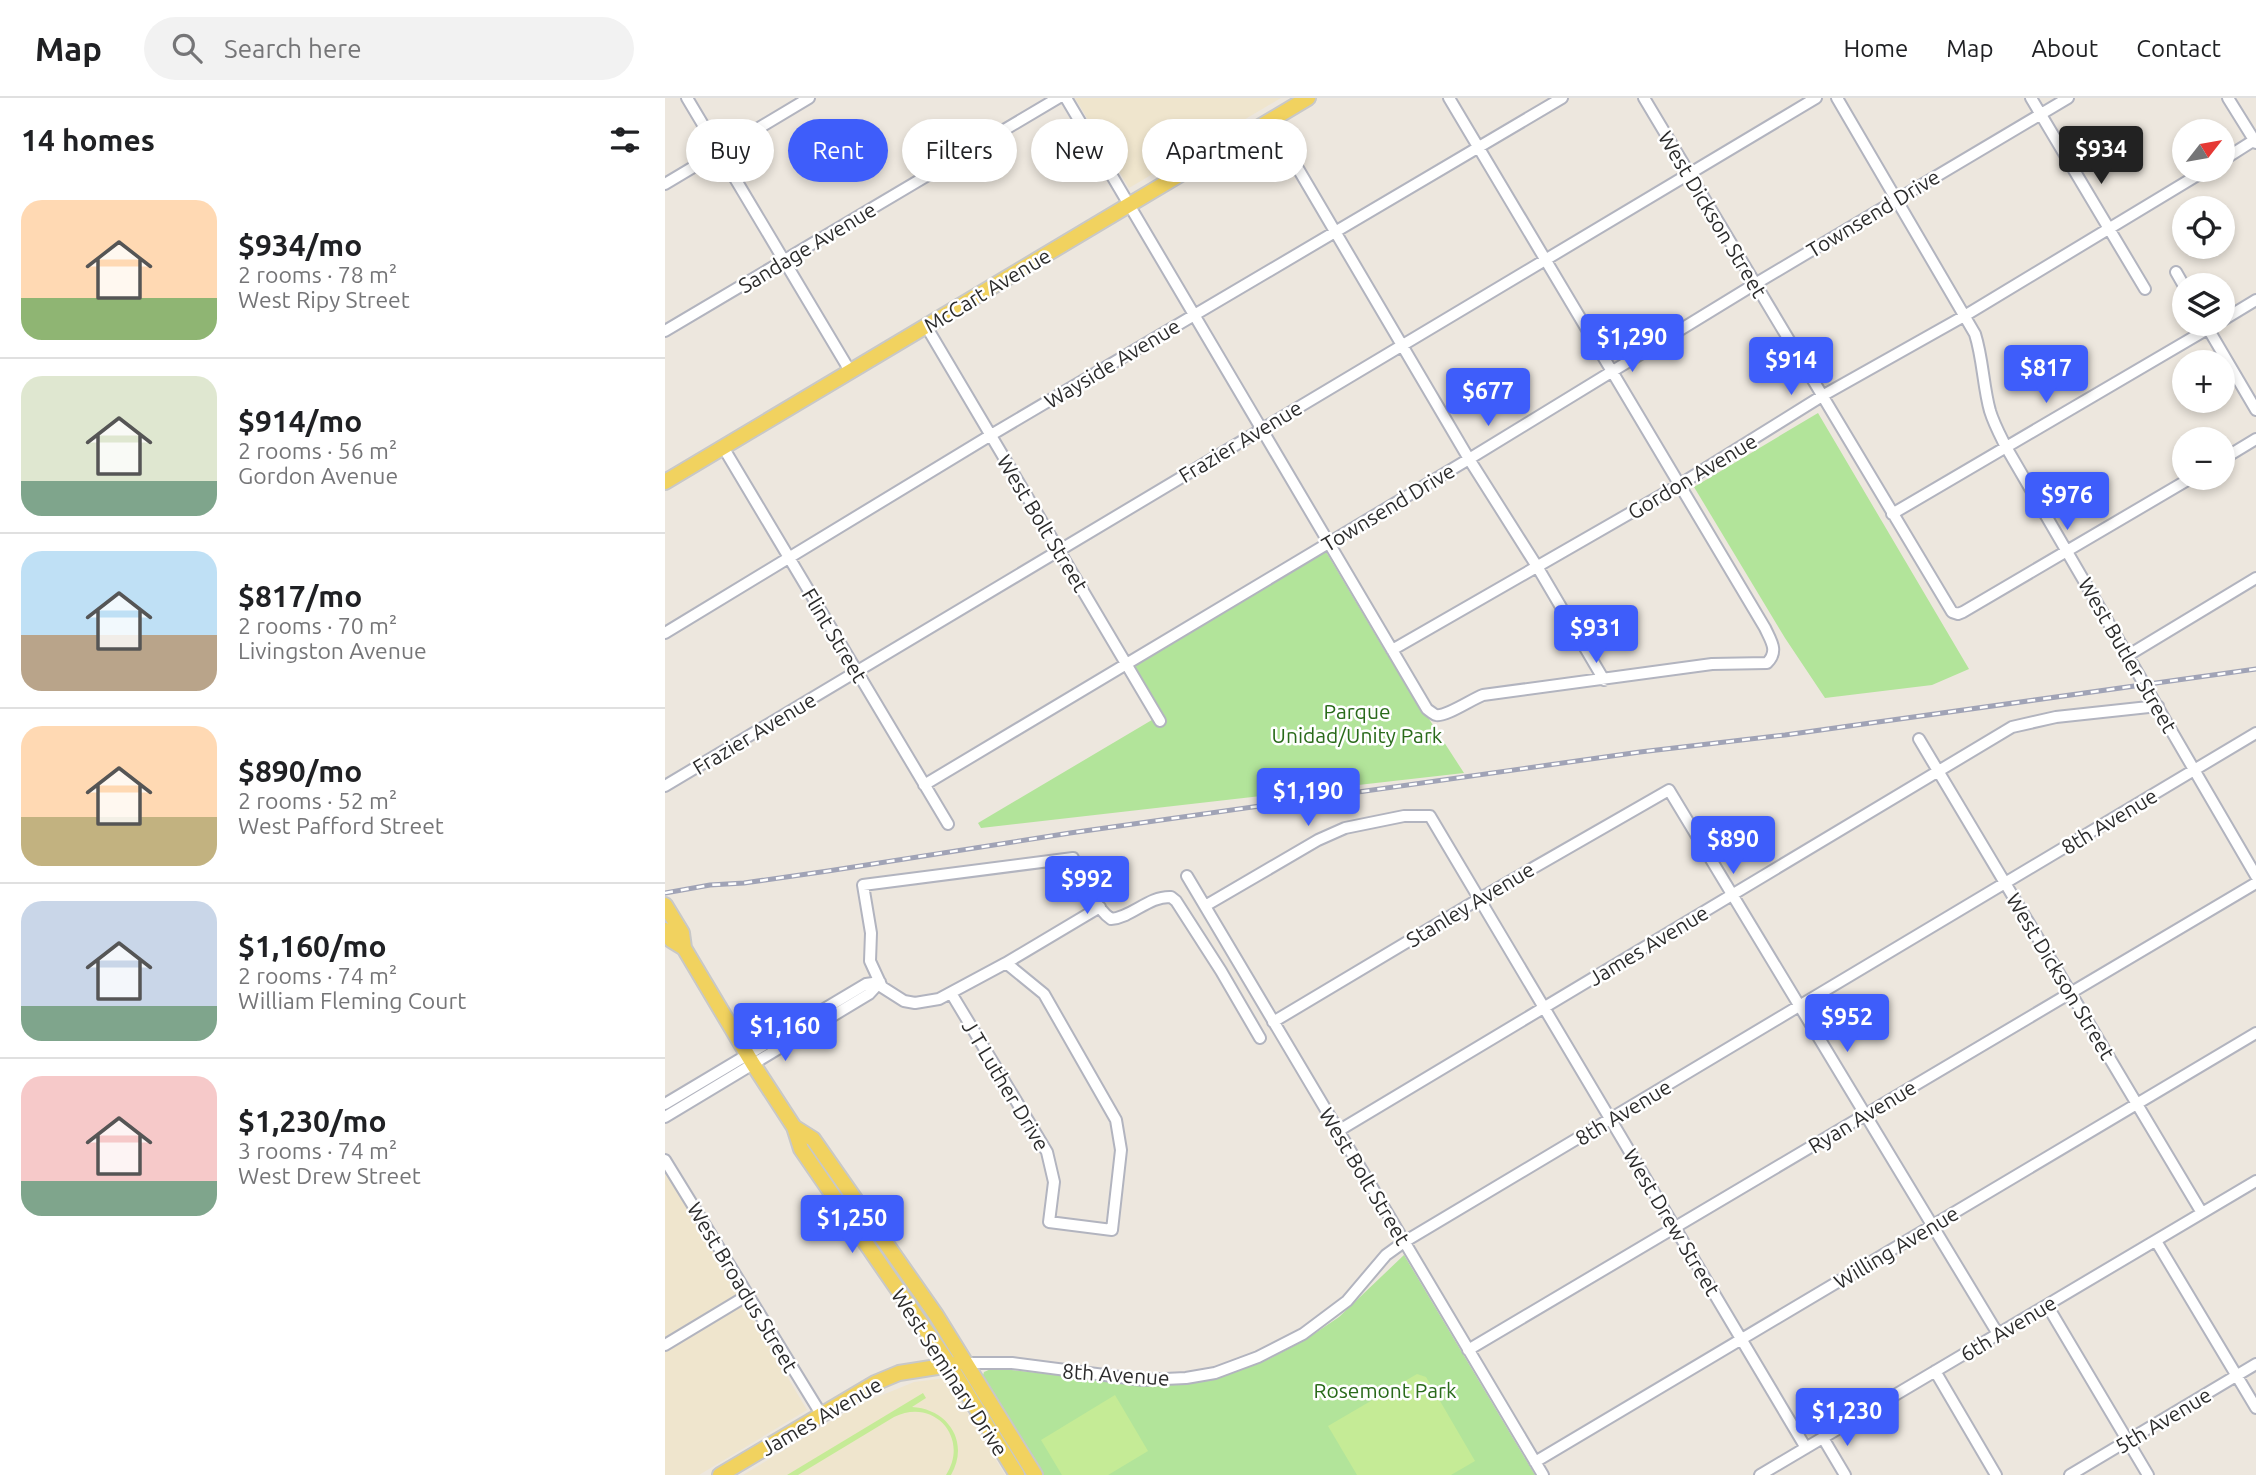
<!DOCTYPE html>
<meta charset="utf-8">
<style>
body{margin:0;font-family:Ubuntu,sans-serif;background:#f2f2f2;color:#202124;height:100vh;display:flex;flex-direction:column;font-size:26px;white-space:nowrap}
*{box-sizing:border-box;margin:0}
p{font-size:23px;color:#757577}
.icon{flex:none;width:38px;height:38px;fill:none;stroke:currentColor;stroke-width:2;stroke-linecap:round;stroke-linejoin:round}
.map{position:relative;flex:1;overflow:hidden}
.side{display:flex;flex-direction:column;background:#fff;width:665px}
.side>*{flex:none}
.top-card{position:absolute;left:21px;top:21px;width:665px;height:63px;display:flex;gap:14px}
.needle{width:46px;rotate:59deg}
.fabs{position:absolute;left:1507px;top:21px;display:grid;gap:14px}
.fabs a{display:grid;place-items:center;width:63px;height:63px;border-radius:50%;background:#fff;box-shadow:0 4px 10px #0003;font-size:35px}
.price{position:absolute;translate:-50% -60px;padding:0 16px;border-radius:7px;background:#3e5dfa;color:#fff;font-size:23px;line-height:46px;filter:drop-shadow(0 2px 4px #0008)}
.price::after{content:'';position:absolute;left:50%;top:42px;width:21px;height:16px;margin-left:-10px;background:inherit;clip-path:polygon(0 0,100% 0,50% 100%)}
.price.current{background:#222;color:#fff}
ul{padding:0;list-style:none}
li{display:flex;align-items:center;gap:21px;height:175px;padding:0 21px}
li+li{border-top:2px solid #e0e0e0}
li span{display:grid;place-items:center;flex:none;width:196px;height:140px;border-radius:21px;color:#555}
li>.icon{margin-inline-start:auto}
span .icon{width:84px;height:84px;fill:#fffc;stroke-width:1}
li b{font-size:30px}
h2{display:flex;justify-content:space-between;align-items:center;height:84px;padding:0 21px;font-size:30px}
.tag{padding:0 24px;border-radius:32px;background:#fff;box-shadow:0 4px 10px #0003;font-size:24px;line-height:63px}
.tag.current{background:#3e5dfa;color:#fff}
header{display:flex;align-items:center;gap:42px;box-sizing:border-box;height:98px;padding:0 35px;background:#fff;border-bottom:2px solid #e0e0e0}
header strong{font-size:33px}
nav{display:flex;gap:38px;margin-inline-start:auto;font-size:24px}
.search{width:490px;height:63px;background:#f2f2f2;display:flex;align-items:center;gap:18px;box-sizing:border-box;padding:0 24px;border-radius:38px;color:#757577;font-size:26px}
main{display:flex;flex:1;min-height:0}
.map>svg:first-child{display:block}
.education{fill:#efe5cd}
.green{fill:#b2e49a}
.pitch{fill:#c5eb96}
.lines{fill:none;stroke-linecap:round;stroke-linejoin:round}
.minor-casing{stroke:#b2b4bf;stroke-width:14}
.major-casing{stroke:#c8c8c8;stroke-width:18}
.minor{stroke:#fff;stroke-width:10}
.major{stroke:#f1d25f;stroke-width:14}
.rail-casing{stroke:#a0a3b6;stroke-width:5}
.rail{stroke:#fff;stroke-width:2.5;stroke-dasharray:8;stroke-linecap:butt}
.labels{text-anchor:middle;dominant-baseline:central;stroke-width:5;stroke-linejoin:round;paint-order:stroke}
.street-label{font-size:21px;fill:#2c2c2c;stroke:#fff}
.park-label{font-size:21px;fill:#296a1a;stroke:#fff}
</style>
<header>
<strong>Map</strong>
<div class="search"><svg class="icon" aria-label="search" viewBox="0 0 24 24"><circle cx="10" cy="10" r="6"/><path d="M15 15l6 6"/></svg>Search here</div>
<nav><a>Home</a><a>Map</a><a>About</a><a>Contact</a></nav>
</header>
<main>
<section class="side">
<h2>14 homes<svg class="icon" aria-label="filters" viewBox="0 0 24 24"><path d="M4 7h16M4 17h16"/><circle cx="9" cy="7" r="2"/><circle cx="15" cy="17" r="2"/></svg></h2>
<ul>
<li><span style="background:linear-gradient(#ffd9b3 70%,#8fb573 0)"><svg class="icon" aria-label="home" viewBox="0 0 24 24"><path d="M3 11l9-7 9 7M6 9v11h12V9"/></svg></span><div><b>$934/mo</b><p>2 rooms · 78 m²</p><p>West Ripy Street</p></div></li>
<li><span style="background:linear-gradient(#dfe7d0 75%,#7fa58c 0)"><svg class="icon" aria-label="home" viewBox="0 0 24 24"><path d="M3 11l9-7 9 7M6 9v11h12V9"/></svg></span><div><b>$914/mo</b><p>2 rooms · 56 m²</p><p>Gordon Avenue</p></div></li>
<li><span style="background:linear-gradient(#bfe0f5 60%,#b9a48a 0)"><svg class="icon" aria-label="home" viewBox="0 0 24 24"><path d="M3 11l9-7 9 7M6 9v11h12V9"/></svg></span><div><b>$817/mo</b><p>2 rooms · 70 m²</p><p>Livingston Avenue</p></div></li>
<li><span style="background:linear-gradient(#ffd9b3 65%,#c2b280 0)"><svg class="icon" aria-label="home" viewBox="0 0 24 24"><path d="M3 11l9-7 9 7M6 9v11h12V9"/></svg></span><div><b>$890/mo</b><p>2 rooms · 52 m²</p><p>West Pafford Street</p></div></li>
<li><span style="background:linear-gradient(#c9d6e8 75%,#7fa58c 0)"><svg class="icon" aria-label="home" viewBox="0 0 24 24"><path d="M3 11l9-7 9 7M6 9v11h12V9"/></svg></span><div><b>$1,160/mo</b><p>2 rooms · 74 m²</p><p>William Fleming Court</p></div></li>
<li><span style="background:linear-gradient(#f6c9c9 75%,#7fa58c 0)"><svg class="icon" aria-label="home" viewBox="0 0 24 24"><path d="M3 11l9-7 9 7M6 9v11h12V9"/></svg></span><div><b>$1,230/mo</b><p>3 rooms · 74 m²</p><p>West Drew Street</p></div></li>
</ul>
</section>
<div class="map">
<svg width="1591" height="1377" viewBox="0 0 1591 1377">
<rect width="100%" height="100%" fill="#ede7de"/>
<path class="education" d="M410,0h206l-152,90z
M0,1072l142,240 -108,65h-34z
M281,1280l59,97h-262l115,-70 56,-23z"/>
<path class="green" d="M1153,315l151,256 -37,16 -107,13 -40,-60 -91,-151z
M660,452l60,101 79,122 -483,55 -3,-5 184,-109 -29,-50z
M739,1157l131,220h-494l-59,-97 2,-6 9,-4 156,17 76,-10 44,-16 36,-19 34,-23z"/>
<path class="pitch" d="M752,1276l9,3 49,84 -24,14h-94l-29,-49z
M258,1295l3,5 -14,9c36,2 58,35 39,68h-5c24,-37 -12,-78 -52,-58l-96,58h-11z
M450,1297l33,56 -40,24h-46l-21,-35z"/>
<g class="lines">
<defs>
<path id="minor" d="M22,0l163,273
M401,0l361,611c1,1 8,6 9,6 10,2 36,-16 47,-20l229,-31 55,-1c12,-12 4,-22 -2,-35l-316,-530
M979,0l308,514 6,2 5,-2 228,-134
M1172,0l138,236c8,25 8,52 15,77 4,13 10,24 16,36l250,429
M1366,0l114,191
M1563,0l28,45
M605,23l199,338 69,109 66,112
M1558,62l33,-21
M0,86l144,-86
M1511,174l8,14
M1558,222l33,-20
M1541,227l50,85
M261,228l234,395
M0,233l393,-233
M58,349l225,377
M1558,361l33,-20
M1227,416l324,-190
M0,535l326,-198 571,-337
M727,552l287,-165 143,-89 144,-81 240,-145
M1462,558l129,-78
M1254,641l283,474
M259,687l545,-326 286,-175 313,-186
M0,688c384,-229 767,-460 1151,-688
M522,778l356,599
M540,808l113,-66 27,-12 59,-12h26l376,632
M435,809l-94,56 -67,36 -24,4 -11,-2 -22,-14 -12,-26 1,-28 -8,-48 210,-27c7,18 23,51 38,61 22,-2 37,-23 60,-22l5,4 45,70 39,67
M286,895l96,159 7,30 -5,40 63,8 9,-80 -5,-30 -72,-126 -38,-31
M608,924l206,-123 190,-109 329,544
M0,1006l201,-120 14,-2
M0,1019l204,-123 11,-12
M673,1033l674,-404 44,-10 102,-11
M0,1062l156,254
M1491,1143l100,167
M1382,1207l101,170
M0,1247l83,-50
M803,1252l788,-467
M302,1265h45l131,17 43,-2 29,-5 43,-16 45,-23 44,-33 39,-46 18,-13 852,-509
M1270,1273l61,104
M1158,1340l22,37
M870,1364l721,-429
M1095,1377l496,-294
M1405,1377l186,-111"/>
<path id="major" d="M0,384l643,-384
M0,807l17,28 2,15 69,116 41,63 7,22 148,215 68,111
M0,832l6,10 13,8
M129,1029l19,12 123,176 99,160
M55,1377l155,-92 24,-10 57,-9"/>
</defs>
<use href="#minor" class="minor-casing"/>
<use href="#major" class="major-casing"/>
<use href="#minor" class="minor"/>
<use href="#major" class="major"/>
<defs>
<path id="rail" d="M0,795l45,-8 34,-2 84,-12 242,-38 570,-81 145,-17 471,-66"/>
</defs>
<use href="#rail" class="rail-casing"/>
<use href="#rail" class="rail"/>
</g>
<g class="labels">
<g class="street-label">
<text transform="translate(1208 115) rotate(-31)">Townsend Drive</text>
<text transform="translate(1048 116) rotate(59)">West Dickson Street</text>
<text transform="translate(142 149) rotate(-31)">Sandage Avenue</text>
<text transform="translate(322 192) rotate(-31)">McCart Avenue</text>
<text transform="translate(447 265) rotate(-31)">Wayside Avenue</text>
<text transform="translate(575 343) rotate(-31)">Frazier Avenue</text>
<text transform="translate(1027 378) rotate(-31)">Gordon Avenue</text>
<text transform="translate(723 409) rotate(-31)">Townsend Drive</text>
<text transform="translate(378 425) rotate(59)">West Bolt Street</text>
<text transform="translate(170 537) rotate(59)">Flint Street</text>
<text transform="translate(1463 557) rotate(60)">West Butler Street</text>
<text transform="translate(89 635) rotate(-31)">Frazier Avenue</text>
<text transform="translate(1444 723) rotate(-31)">8th Avenue</text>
<text transform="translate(805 806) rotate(-31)">Stanley Avenue</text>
<text transform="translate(983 847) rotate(-31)">James Avenue</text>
<text transform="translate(1396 878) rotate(59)">West Dickson Street</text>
<text transform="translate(341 987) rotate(59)">J T Luther Drive</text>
<text transform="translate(958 1014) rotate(-31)">8th Avenue</text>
<text transform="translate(1197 1018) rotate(-31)">Ryan Avenue</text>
<text transform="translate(700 1078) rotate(59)">West Bolt Street</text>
<text transform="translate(1007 1124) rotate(59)">West Drew Street</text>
<text transform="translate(1231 1149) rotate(-31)">Willing Avenue</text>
<text transform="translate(78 1189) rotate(59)">West Broadus Street</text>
<text transform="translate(1343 1230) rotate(-31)">6th Avenue</text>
<text transform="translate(285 1274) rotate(57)">West Seminary Drive</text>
<text transform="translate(451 1276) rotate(4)">8th Avenue</text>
<text transform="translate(156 1318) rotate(-30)">James Avenue</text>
<text transform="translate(1498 1322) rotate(-31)">5th Avenue</text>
</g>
<g class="park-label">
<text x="692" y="613">Parque<tspan x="692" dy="24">Unidad/Unity Park</tspan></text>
<text x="720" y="1292">Rosemont Park</text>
</g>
</g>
</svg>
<div class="fabs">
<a><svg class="needle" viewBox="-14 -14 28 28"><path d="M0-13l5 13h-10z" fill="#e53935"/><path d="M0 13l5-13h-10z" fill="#757577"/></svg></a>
<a><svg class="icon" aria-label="locate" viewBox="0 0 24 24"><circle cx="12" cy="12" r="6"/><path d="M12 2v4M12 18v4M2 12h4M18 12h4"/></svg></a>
<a><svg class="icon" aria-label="layers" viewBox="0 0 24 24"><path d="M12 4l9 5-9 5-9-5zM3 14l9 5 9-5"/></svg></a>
<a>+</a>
<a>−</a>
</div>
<b class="price current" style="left:1436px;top:88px">$934</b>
<b class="price" style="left:967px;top:276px">$1,290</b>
<b class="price" style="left:1126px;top:299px">$914</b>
<b class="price" style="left:1381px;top:307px">$817</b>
<b class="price" style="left:823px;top:330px">$677</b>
<b class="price" style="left:1402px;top:434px">$976</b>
<b class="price" style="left:931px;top:567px">$931</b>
<b class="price" style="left:643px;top:730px">$1,190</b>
<b class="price" style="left:1068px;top:778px">$890</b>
<b class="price" style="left:422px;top:818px">$992</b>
<b class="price" style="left:1182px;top:956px">$952</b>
<b class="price" style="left:120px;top:965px">$1,160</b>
<b class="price" style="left:187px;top:1157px">$1,250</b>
<b class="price" style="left:1182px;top:1350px">$1,230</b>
<div class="top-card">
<a class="tag">Buy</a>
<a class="tag current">Rent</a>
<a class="tag">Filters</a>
<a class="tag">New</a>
<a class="tag">Apartment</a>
</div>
</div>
</main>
